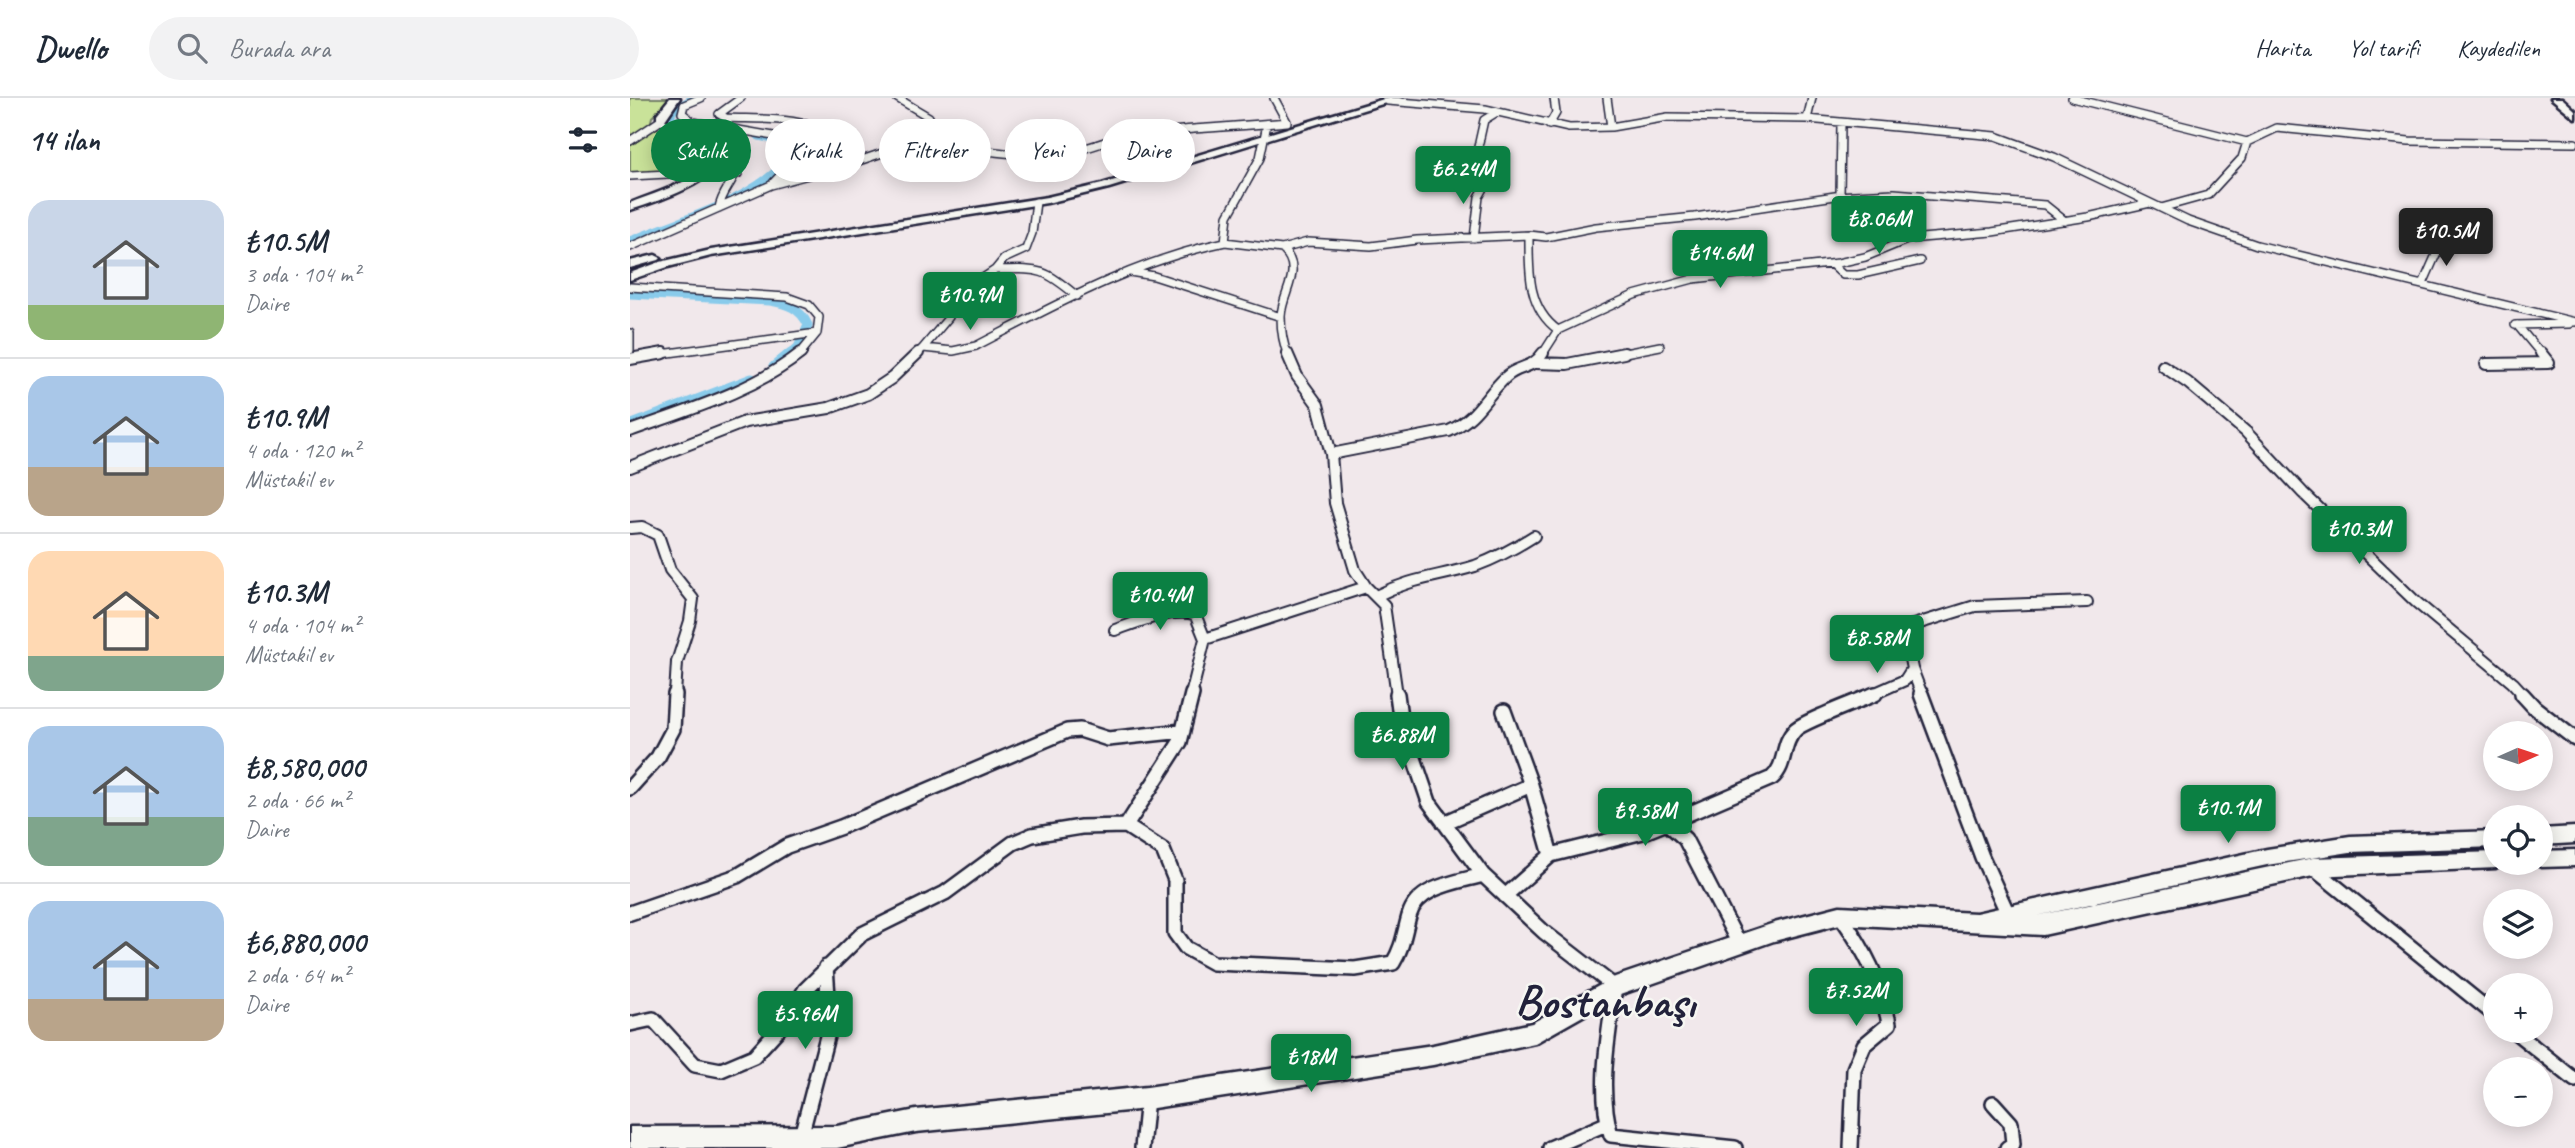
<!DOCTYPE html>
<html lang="tr">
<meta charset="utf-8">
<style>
body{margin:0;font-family:Caveat,sans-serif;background:#f2f2f3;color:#1f2937;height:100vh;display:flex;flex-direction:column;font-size:26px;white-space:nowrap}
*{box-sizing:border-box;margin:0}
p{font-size:23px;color:#747a83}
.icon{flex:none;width:38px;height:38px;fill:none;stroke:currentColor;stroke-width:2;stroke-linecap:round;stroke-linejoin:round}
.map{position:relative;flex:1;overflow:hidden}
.panel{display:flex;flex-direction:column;background:#fff;width:630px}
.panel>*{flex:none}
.banner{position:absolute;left:21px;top:21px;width:665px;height:63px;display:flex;gap:14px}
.needle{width:46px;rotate:87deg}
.tools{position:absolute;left:1853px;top:623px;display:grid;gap:14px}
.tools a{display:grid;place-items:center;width:70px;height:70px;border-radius:50%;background:#fff;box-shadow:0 4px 18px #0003;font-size:35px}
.price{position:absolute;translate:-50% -60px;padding:0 16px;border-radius:7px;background:#0b8043;color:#fff;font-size:23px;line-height:46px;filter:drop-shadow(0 2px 4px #0008)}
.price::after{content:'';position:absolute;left:50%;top:42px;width:21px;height:16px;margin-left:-10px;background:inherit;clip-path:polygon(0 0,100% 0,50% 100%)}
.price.current{background:#222;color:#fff}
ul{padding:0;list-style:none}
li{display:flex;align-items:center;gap:21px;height:175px;padding:0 28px}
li+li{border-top:2px solid #e0e1e3}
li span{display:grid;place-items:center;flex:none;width:196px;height:140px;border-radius:21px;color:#555}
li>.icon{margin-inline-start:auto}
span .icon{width:84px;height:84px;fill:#fffc;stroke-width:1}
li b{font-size:30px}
h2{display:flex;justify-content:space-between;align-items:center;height:84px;padding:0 28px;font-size:30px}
.chip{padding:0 24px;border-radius:32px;background:#fff;box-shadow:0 4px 18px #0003;font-size:24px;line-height:63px}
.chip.current{background:#0b8043;color:#fff}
header{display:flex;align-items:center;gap:42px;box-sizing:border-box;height:98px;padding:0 35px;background:#fff;border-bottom:2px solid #e0e1e3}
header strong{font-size:33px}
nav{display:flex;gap:38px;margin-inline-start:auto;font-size:24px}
.search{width:490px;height:63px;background:#f2f2f3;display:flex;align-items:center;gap:18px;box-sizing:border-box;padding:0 24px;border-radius:38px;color:#747a83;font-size:26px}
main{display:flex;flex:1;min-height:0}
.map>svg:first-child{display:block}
.green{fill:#c9e299;stroke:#76826a;stroke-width:2}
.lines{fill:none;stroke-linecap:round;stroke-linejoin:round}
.canal-far1{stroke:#89cbeb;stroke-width:9}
.canal{stroke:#89cbeb;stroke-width:11}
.minor-far2-casing{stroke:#22223b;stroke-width:10}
.minor-far1-casing{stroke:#22223b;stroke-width:14}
.minor-casing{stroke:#22223b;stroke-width:18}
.secondary-casing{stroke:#22223b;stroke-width:5}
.minor-far2{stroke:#f6f6f2;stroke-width:7}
.minor-far1{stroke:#f6f6f2;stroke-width:10}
.minor{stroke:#f6f6f2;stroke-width:13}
.secondary{fill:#f6f6f2;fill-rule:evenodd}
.labels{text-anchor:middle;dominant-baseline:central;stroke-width:5;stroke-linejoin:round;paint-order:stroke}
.near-district-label{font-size:47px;font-weight:bold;fill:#22223b;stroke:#f6f6f2}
</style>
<header>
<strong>Dwello</strong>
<div class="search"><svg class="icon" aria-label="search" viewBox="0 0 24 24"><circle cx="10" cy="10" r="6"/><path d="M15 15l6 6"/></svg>Burada ara</div>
<nav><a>Harita</a><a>Yol tarifi</a><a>Kaydedilen</a></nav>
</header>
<main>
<section class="panel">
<h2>14 ilan<svg class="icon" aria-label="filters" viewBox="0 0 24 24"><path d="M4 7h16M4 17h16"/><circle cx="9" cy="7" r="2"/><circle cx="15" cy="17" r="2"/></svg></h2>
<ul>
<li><span style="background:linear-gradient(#c9d6e8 75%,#8fb573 0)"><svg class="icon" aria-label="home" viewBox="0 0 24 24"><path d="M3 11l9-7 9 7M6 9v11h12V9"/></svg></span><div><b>₺10.5M</b><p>3 oda · 104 m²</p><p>Daire</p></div></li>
<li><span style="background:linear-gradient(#a9c7e8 65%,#b9a48a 0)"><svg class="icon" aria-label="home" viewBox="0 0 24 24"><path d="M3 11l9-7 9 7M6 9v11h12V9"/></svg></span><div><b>₺10.9M</b><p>4 oda · 120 m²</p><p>Müstakil ev</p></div></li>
<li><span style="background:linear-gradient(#ffd9b3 75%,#7fa58c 0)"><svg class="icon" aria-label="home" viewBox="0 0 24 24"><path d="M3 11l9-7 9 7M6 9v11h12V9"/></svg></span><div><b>₺10.3M</b><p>4 oda · 104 m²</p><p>Müstakil ev</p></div></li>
<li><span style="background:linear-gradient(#a9c7e8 65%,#7fa58c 0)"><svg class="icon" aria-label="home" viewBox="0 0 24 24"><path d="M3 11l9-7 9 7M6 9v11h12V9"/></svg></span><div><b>₺8,580,000</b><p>2 oda · 66 m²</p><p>Daire</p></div></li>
<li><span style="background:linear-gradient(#a9c7e8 70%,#b9a48a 0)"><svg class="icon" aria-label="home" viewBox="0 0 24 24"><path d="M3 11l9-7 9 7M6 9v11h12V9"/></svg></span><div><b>₺6,880,000</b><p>2 oda · 64 m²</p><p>Daire</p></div></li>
</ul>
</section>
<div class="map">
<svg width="1945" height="1050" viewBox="0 0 1945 1050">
<rect width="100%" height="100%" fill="#f1e8eb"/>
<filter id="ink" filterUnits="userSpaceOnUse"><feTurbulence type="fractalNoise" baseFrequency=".0143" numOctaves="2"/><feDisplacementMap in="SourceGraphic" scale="14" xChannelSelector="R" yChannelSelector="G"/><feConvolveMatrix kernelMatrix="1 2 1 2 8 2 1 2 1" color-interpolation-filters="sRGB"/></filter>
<g filter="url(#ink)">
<path class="green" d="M0,0h40l-18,19 -2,8 21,10 46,12 3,7c-13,20 -67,18 -90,20z"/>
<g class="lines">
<path class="canal-far1" d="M64,0l-22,13 -2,9 60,12
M0,143c54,-23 120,-38 160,-83l-2,-11 -15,-8 -14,-3
M0,196l140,7c18,3 30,7 38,24l-10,22 -9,8"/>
<path class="canal" d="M144,269l17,-14
M0,328l122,-47"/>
<defs>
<path id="minor-far2" d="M71,0l-17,7 -2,8 11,9 86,15 15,9 -2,17 -19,20
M111,0l-22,16 7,4c47,2 100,-4 129,40l-2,5
M267,0l32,19 6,18c45,21 98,23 146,14 16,-3 31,-11 46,-13 53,-8 107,-9 160,-14l-13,-24
M977,0l4,29
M1442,0l175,44
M758,3l97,8 84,19 42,-1 57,-10 139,2 189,17 58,21 134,64 69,24 318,77
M1177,21l5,-21
M919,27l7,-12 -2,-15
M0,43l30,-20
M848,49l6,-27 13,-8
M0,78l94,-5 14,3
M1210,98l1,-73
M89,110c3,-20 22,-30 17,-52l-9,-4
M1531,110l47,-13 34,-37 5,-16 30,-14 132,13 166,2
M899,137l17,2 50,-10 99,-10 140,-21 59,-3 151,12 20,16
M844,140l5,-41 7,-12
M595,144l57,7c23,20 0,43 -1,67 0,13 2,28 7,39
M0,149l141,-62 82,-22 82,-28
M652,151l26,-7 63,4 46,-6 112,-5c0,35 -2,73 29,95
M1201,166l12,11h15l62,-14
M365,172c45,-1 47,-3 82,26
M500,174l24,4 127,41
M1793,186l19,-43
M0,189l157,10 22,8 10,12 -2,16 -18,22
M1885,227l54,-1
M1887,227l25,30
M0,235v17
M293,250l26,-31 4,-19 42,-28 9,-11 22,-10 6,-16 4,-31
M24,257l163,-22
M286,257l7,-7 30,3 23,-5c81,-42 159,-85 249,-104l3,-26 32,-58 6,-29
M912,257l16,-25 76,-35 59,-16 145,-16 27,-6 44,-18 83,-7 96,-15 62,-14
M985,257l45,-9"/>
<path id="minor-far1" d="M657,255l10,23 21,29 13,49 4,49 20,67 11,17 18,18 13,90
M0,261l34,-6
M906,265l31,1 57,-11
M1856,266l63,-1 -8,-10
M1533,268l25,17 58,49 57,61 113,109 97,81 11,12
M0,333c58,-21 122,-39 171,-78
M701,356l118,-23c29,-13 36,-35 57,-54 12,-12 26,-7 37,-24
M0,369l115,-45 84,-14 39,-14 24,-16 26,-25
M0,430l12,-1 16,8 12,35 23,29 -3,22 -13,41 -2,33
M746,498c35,-18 63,-19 99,-30 22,-8 40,-18 59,-30
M485,532c26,-9 52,-21 80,-16l10,25
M1282,571l10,26
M561,597l14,-56 161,-52
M1241,597l34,-15 7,-11 -5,-25 3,-18 65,-20 112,-4"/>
<path id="minor" d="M767,596l3,23 29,85 54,73 61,57 71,55c-6,47 -18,101 -4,148l124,13
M1291,596l61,163 25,55
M1892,596l12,13 41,32
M901,687l20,70
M0,690l28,-31 15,-28 2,-35
M814,725l87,-38 -27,-74
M1037,725l105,-45c15,-13 9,-34 23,-48 7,-8 66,-30 80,-36
M496,728l54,-84 12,-48
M1683,770l183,148
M875,798l46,-41 96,-24 20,-8 18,16 54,105
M0,815l107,-37 50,-30 54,-19 226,-96 13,-1 28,9 75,-8
M1210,817c24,34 42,67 49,109l-25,21 -10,24 -3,79
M0,926l23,-5 42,46 26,5 33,-14 30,-33 21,-33 57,-56 83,-41 68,-50 19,-8 49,-8 45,-1 37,24 12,30v53l11,15 27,15 142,6 38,-6c10,-16 11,-30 16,-47 8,-30 49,-34 74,-41
M1884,933l61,49
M1363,1005l18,20 2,21 -6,4
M171,1038l29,-111 -4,-58
M512,1050l5,-50
M920,1050l56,-24"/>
<path id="secondary" d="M40,0h10l-15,22 61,22 6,10c-23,32 -66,47 -102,58v-7c32,-13 70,-22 92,-51l-4,-6 -61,-23v-9z
M757,0h15l-293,90 -62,15 -336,53 -43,11 -38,13v-7l30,-11 51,-12 336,-53 55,-13z
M1921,0h11l13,12v8z
M25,157l6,3 -2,2 -29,8v-7z
M1945,729v16l-34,2v-16z
M1866,733v16l-146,5 -83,13 -231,51 277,-58 183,-6v11h8l-8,5 -183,8 -270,59 -203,-11 -66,17 -154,54 -85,48 -102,22 -286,44 -231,23 -79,16h-207v-21l207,-1 79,-16 231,-23 286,-42 99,-22 83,-46 159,-54 66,-17 136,7 291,-64 83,-13z
M1945,752v16l-34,1 -8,-4h8v-12z"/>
</defs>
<use href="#minor-far2" class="minor-far2-casing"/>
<use href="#minor-far1" class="minor-far1-casing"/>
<use href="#minor" class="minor-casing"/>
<use href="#secondary" class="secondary-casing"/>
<use href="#minor-far2" class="minor-far2"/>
<use href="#minor-far1" class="minor-far1"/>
<use href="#minor" class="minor"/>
<use href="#secondary" class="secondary"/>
</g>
</g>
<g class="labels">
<g class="near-district-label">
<text x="975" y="903">Bostanbaşı</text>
</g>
</g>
</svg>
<div class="tools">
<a><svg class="needle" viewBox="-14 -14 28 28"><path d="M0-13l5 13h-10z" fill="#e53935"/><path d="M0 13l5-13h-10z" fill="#747a83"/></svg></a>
<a><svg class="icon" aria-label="locate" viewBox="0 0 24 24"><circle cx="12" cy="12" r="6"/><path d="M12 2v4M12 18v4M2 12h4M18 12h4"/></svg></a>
<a><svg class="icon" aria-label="layers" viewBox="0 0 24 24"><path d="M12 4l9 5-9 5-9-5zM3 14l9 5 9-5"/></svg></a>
<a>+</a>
<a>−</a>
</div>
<b class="price" style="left:833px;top:108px">₺6.24M</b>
<b class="price" style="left:1249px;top:158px">₺8.06M</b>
<b class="price current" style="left:1816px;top:170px">₺10.5M</b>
<b class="price" style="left:1090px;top:192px">₺14.6M</b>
<b class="price" style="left:340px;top:234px">₺10.9M</b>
<b class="price" style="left:1729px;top:468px">₺10.3M</b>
<b class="price" style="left:530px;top:534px">₺10.4M</b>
<b class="price" style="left:1247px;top:577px">₺8.58M</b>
<b class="price" style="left:772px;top:674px">₺6.88M</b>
<b class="price" style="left:1598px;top:747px">₺10.1M</b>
<b class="price" style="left:1015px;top:750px">₺9.58M</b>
<b class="price" style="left:1226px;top:930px">₺7.52M</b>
<b class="price" style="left:175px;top:953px">₺5.96M</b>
<b class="price" style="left:681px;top:996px">₺18M</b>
<div class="banner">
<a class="chip current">Satılık</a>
<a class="chip">Kiralık</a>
<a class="chip">Filtreler</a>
<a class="chip">Yeni</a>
<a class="chip">Daire</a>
</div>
</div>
</main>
